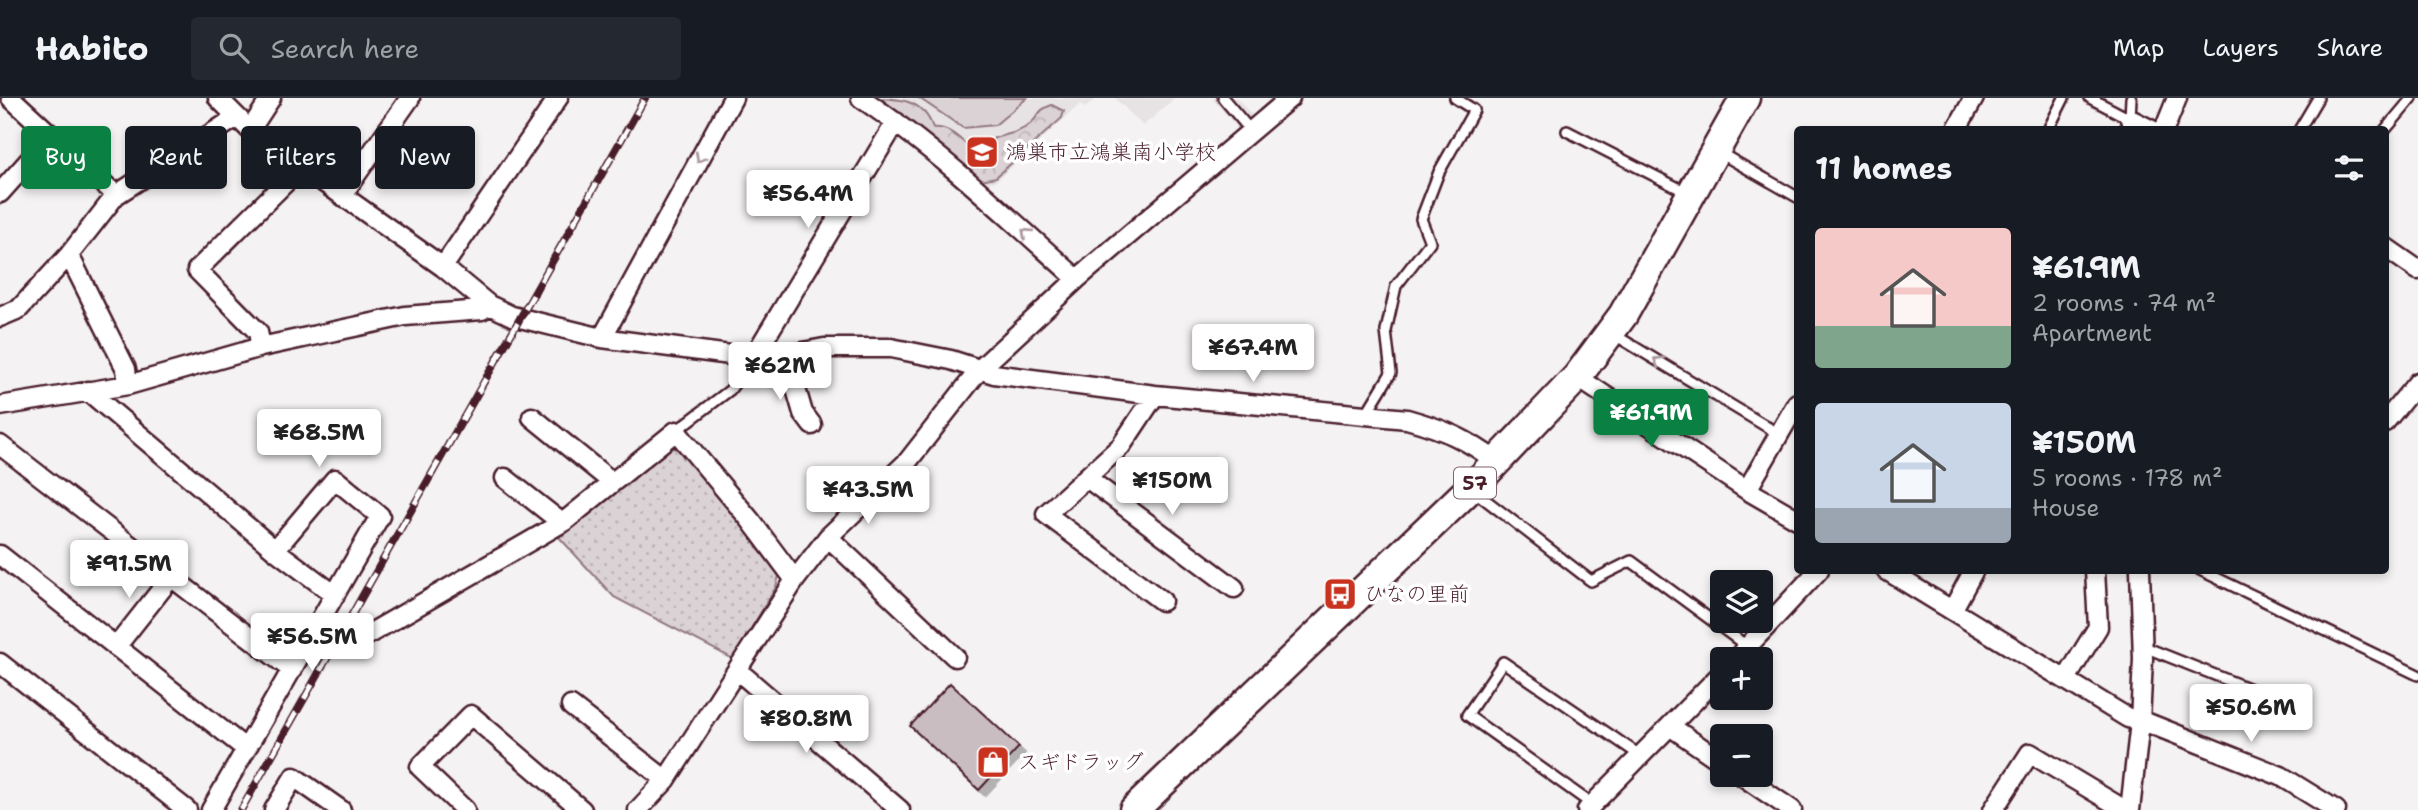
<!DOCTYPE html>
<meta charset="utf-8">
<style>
body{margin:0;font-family:"Shantell Sans","Klee One",sans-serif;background:#242831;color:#f1f3f6;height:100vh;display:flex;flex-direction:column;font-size:26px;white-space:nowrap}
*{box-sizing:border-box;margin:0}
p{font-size:23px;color:#9ea1a6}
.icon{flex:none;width:38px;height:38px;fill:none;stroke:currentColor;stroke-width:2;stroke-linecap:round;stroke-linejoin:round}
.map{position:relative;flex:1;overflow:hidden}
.drawer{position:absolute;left:1794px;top:28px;width:595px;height:448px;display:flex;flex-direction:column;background:#171b24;border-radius:7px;box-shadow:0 4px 10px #0003}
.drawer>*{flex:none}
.hud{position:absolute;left:21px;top:28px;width:665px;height:63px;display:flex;gap:14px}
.buttons{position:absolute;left:1710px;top:472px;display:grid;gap:14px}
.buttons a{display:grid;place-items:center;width:63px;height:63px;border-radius:7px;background:#171b24;box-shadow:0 4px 10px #0003;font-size:35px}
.price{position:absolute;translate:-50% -60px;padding:0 16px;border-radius:7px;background:#fff;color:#222;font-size:23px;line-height:46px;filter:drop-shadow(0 2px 4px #0008)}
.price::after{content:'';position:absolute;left:50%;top:42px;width:21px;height:16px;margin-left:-10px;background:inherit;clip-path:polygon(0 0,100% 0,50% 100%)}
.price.current{background:#0b8043;color:#fff}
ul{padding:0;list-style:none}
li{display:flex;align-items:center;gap:21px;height:175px;padding:0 21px}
li span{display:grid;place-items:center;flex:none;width:196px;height:140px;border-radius:7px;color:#555}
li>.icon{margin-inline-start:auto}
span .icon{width:84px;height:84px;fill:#fffc;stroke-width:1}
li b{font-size:30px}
h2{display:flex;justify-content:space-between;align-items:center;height:84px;padding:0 21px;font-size:30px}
.chip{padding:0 24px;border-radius:7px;background:#171b24;box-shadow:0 4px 10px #0003;font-size:24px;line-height:63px}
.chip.current{background:#0b8043;color:#fff}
header{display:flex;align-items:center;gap:42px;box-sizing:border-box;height:98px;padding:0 35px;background:#171b24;border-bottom:2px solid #363941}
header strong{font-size:33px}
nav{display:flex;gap:38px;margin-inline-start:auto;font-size:24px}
.search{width:490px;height:63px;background:#242831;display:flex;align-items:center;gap:18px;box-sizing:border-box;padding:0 24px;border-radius:7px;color:#9ea1a6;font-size:26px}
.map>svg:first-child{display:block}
.built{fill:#e7e2e3}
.grass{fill:#dbd2d5;stroke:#927880;stroke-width:2}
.forest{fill:url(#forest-crowns);stroke:#927880;stroke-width:2}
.park{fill:url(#park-dots);stroke:#927880;stroke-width:2}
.building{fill:#cabdc1;stroke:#4a1f2b;stroke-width:2;filter:url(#shadow)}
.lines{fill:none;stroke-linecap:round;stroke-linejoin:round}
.service-casing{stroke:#4a1f2b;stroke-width:14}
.minor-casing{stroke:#4a1f2b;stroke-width:23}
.primary-casing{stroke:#4a1f2b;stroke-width:33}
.service{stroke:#fff;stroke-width:9}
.minor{stroke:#fff;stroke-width:18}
.primary{stroke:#fff;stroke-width:28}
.rail-casing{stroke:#4a1f2b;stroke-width:8}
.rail{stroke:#fff;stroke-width:5;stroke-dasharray:16;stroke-linecap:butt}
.oneway{stroke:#ae9aa0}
.labels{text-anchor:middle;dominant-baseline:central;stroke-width:7;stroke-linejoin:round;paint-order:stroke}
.shield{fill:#fff;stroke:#80626b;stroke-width:2}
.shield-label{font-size:19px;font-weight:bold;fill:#4a1f2b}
.poi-label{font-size:21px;fill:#4a1f2b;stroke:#fff;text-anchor:start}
</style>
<header>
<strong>Habito</strong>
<div class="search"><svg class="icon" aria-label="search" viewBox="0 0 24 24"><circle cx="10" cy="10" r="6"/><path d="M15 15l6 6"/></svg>Search here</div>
<nav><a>Map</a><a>Layers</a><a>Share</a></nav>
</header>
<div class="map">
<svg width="2418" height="712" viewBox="0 0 2418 712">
<defs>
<pattern id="forest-crowns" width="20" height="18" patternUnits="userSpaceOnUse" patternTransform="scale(1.75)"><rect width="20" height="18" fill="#dbd2d5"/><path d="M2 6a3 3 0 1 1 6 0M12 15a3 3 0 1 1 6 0" fill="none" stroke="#bdb4b7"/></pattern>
<pattern id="park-dots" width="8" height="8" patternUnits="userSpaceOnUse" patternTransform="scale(1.75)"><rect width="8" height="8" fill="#dbd2d5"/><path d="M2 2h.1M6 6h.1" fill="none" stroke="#bdb4b7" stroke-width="1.8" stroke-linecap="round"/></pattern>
<filter id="shadow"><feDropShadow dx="6" dy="6" stdDeviation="0" flood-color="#0004"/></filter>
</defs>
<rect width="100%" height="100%" fill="#f4f2f2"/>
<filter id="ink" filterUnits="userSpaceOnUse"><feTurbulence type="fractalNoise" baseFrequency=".0143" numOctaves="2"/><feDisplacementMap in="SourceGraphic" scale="14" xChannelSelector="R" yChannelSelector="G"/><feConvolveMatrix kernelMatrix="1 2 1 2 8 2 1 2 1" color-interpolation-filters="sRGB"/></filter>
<g filter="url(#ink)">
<path class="built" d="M864,0h233l-12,10 -5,-4 -84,77 -15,3z
M1115,0h60l-32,28z
M1212,0h25l18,21 -14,13z"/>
<path class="grass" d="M919,0h108l-32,27 -32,3z"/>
<path class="forest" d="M867,0c30,0 56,0 66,30 20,-2 32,18 47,28l6,-5 8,-13c13,-4 27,-5 37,-15 10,-9 6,-13 21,-18l12,6 -2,7 -66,59 -15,3 -30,-19z"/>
<path class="park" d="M669,350l9,1 60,71 41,56 -3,11 -43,72 -119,-62 -56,-61z"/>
<path class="building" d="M950,585l69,64 -40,43 -69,-64z"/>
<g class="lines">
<defs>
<path id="service" d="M1223,0l28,33
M2090,0l40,21 1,-21
M2048,32l16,-32
M2299,32l19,-32
M2385,32l27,-32
M1567,33l119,61
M1720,55l77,44
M1613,236l166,100
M1366,316l25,-41 -5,-42 10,-45 34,-44 -9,-23 18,-47 35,-62 -19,-12
M676,333l54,-41 23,-32
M1474,393l117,90 40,-20 117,86
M2200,472l218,105
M2142,548l118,47
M1593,707l-126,-90 36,-53 138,94"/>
<path id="minor" d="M11,0l105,97 121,-78
M218,0l32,32 193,137 46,38 23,11 90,22 151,20 24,-1 47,-9h67l60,12 43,14 161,21 252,24c36,10 60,20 90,43
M861,0c78,53 146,118 216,181
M2130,21l22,11
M250,32l21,-32
M1956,32l18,-32
M2164,32l13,-32
M0,95l51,-57
M342,97l68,-97
M2385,149l33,23
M69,157l57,114 2,16
M443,169l115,-169
M0,219l19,-8 50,-54 47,-60
M602,240l131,-240
M261,249l-3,-15 -61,-62 104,-103
M777,259l17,25 9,31 9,12
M753,260l143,-236
M1577,279l170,113 50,29
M88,293l187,159 60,45
M1155,297l-34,51 -75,68 116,87
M0,308l128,-21 133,-38 144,-31 77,-6 7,-5
M532,319l80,65
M2385,324l33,-40
M0,347l292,225
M505,380l57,45
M1087,380l147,110
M1747,392l50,-87
M828,439l127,120
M0,457l246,194
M1886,472l242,148 20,5 133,53 55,34
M1953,511l21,-39
M362,540l203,-117 111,-90 75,90 44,59
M116,549l56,-71
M1735,562l84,-90
M0,565l187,147
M737,572l163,140
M2066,581l32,-52 -3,-57
M571,608l95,74
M1670,628l52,36
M1741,677l51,35
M211,712l169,-294 -45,-37 -60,71
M274,712l20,-33 47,33
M465,712l-45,-43 51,-52 111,95
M638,712l28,-30 129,-200 33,-43 80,-76 72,-92 97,-90 213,-181
M1587,712l135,-137
M1993,712l37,-57 95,57
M2130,712l10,-88 3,-63 -3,-89"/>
<path id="primary" d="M1134,712l348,-333 95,-100 46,-62 122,-217"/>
</defs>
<use href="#service" class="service-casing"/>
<use href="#minor" class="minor-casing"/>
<use href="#primary" class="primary-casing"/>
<use href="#service" class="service"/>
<use href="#minor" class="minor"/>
<use href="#primary" class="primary"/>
<defs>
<path id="rail" d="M241,712l404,-712"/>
</defs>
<use href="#rail" class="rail-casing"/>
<use href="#rail" class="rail"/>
</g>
<defs><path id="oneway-chevron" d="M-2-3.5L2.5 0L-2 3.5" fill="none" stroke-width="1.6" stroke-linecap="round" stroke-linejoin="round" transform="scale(1.75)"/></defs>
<g class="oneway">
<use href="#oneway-chevron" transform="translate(700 60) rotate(119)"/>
<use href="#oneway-chevron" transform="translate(1026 135) rotate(-138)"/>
<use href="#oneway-chevron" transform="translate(1658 263) rotate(-149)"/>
</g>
</g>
<defs>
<symbol id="school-square" viewBox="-11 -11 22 22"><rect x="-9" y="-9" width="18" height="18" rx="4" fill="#c8321e" stroke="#fff"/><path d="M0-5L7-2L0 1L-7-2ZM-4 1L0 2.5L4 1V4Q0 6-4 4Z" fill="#fff"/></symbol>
<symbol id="bus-square" viewBox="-11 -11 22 22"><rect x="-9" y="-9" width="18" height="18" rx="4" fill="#c8321e" stroke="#fff"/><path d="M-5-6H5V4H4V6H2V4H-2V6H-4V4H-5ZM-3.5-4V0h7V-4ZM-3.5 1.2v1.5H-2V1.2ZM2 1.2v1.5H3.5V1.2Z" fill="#fff"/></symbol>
<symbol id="shop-square" viewBox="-11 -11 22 22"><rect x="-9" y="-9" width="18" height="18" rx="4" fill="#c8321e" stroke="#fff"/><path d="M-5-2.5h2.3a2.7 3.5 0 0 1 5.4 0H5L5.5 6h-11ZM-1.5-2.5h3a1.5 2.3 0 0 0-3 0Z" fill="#fff"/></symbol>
</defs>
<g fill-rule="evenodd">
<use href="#school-square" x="963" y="35" width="38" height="38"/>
<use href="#bus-square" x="1321" y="477" width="38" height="38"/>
<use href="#shop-square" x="974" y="645" width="38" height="38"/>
</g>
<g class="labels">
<rect class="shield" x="1454" y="369.5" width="42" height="31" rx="5"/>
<g class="shield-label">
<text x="1475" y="385">57</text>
</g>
<g class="poi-label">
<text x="1006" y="54">鴻巣市立鴻巣南小学校</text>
<text x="1364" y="496">ひなの里前</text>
<text x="1018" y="664">スギドラッグ</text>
</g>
</g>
</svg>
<div class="buttons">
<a><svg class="icon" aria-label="layers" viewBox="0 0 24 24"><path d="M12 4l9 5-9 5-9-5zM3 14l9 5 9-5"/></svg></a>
<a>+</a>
<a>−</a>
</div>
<b class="price" style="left:808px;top:132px">¥56.4M</b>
<b class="price" style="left:1253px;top:286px">¥67.4M</b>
<b class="price" style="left:780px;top:304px">¥62M</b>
<b class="price current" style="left:1651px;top:351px">¥61.9M</b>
<b class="price" style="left:319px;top:371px">¥68.5M</b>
<b class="price" style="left:1172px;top:419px">¥150M</b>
<b class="price" style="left:868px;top:428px">¥43.5M</b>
<b class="price" style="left:129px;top:502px">¥91.5M</b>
<b class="price" style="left:312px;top:575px">¥56.5M</b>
<b class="price" style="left:2251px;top:646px">¥50.6M</b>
<b class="price" style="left:806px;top:657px">¥80.8M</b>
<div class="hud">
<a class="chip current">Buy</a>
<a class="chip">Rent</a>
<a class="chip">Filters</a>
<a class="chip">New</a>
</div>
<section class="drawer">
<h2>11 homes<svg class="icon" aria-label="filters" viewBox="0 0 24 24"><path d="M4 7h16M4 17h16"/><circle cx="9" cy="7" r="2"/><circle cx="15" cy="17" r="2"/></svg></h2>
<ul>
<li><span style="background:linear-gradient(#f6c9c9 70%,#7fa58c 0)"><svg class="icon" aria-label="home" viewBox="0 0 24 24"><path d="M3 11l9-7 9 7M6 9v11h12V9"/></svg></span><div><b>¥61.9M</b><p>2 rooms · 74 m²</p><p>Apartment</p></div></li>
<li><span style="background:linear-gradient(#c9d6e8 75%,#9aa5b1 0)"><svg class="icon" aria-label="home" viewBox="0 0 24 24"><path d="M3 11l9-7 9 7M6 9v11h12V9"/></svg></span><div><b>¥150M</b><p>5 rooms · 178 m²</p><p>House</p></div></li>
</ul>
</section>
</div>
